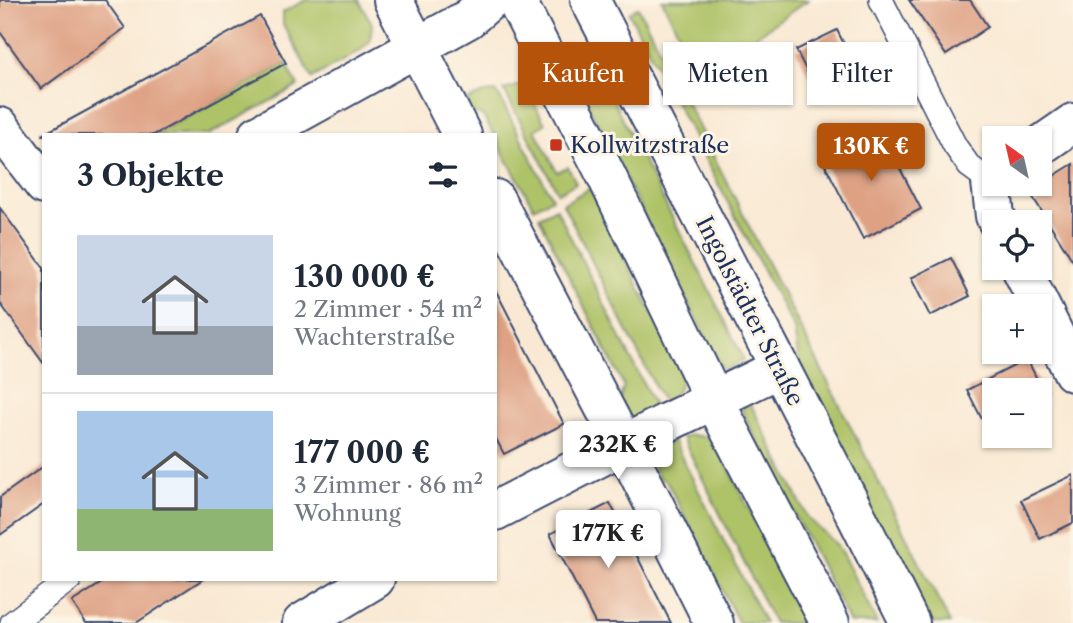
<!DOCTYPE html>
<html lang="de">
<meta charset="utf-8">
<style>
body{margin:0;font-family:"Libre Caslon Text",serif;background:#f6f6f7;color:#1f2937;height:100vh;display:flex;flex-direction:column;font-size:26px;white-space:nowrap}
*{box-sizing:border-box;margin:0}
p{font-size:23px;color:#747a83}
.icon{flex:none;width:38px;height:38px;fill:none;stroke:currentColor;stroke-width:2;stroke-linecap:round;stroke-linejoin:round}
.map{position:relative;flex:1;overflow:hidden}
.sheet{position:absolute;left:42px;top:133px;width:455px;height:448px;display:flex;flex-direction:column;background:#fff;border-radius:0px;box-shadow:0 2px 5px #0004}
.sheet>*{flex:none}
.banner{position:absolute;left:518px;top:42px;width:450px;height:63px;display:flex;gap:14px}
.needle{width:46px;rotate:326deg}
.controls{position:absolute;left:982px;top:126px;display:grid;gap:14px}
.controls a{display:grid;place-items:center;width:70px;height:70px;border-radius:0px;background:#fff;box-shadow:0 2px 5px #0004;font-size:35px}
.price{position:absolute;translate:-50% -60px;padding:0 16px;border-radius:7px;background:#fff;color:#222;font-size:23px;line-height:46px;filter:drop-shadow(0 2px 4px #0008)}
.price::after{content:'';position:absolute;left:50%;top:42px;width:21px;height:16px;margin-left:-10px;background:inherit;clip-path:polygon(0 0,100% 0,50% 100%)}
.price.current{background:#b45309;color:#fff}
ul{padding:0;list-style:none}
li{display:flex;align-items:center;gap:21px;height:175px;padding:0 35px}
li+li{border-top:2px solid #e0e1e3}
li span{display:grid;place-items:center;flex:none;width:196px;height:140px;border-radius:0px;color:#555}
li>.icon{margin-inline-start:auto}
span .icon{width:84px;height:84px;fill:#fffc;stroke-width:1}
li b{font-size:30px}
h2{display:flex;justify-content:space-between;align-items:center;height:84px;padding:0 35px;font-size:30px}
.pill{padding:0 24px;border-radius:0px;background:#fff;box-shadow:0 2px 5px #0004;font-size:24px;line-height:63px}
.pill.current{background:#b45309;color:#fff}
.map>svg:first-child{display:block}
.green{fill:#aec267;stroke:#647862;stroke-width:2}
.building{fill:#dea184}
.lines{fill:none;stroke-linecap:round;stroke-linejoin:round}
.service-casing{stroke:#3c4b70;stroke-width:26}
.minor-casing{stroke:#3c4b70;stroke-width:42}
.primary-casing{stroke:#3c4b70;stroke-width:42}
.service{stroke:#fff;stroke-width:23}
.minor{stroke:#fff;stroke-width:38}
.primary{stroke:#fff;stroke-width:38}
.poi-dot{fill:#c8321e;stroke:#fcf5e5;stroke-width:2.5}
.labels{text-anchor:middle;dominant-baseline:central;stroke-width:6;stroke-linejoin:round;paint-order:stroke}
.poi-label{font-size:23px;fill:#1b2f5e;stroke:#fcf5e5;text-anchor:start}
.street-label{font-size:23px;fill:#1b2f5e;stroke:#fcf5e5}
</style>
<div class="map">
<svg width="1073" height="623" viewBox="0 0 1073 623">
<rect width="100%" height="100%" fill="#fcf5e5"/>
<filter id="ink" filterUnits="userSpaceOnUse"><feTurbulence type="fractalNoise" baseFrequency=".0143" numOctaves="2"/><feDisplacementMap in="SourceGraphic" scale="14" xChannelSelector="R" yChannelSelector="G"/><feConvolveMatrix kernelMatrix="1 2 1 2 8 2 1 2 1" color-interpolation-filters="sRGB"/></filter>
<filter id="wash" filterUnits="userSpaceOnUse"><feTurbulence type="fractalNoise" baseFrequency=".00686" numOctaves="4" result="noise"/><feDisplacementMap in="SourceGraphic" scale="28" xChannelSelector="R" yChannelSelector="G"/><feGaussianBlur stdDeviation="1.57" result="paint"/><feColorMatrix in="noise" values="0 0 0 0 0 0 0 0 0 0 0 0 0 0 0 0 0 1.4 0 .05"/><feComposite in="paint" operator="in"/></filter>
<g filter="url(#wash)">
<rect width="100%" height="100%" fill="#f9e9d4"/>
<path class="green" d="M306,0h53l13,24 -2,17 -9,9 -49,28 -29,-54v-12z
M662,0h146l-108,75z
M638,7l312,616h-27l-122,-245 -7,-49 -165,-316z
M585,45l156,308 2,7 -17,10 -6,-4 -155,-307z
M286,63l12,23 -90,49h-54z
M524,84l21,40 -10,6 22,42 11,-5 8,16 -18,10 -54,-103z
M497,92l55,106 -18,10 -39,-70v-3h-1l-11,-19 -14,-4 -2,-5 1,-7 16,-7z
M590,188l91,184c0,16 -4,24 -16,34l-102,-202z
M556,208l101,203 -26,8 -12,-18 5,-15 -85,-169z
M748,404l4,3 56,111 28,26 7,11 34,68h-27l-108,-212 2,-5z
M691,435l14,2 12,8 89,178h-32l-92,-186z
M673,440l92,183h-26l-72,-141 -9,-5 -6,-14c4,-13 10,-16 21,-23z"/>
<g id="blocks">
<path class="building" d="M0,0h105l20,28 -84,61 -41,-57z
M909,0h61l18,27 -42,28z
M260,16l26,47 -132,72h-112z
M837,30l21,42 -41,20 -21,-42z
M879,128l42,81 -58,30 -42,-82z
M1073,164v97l-44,-70z
M0,208l44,60v96l-44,-61z
M951,258l19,38 -40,20 -19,-38z
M495,289l69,135 -60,30 -9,-17z
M1027,359l19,38 -6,3v-10h-46v33l-8,4 -19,-37z
M44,466v38l-44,31v-38z
M1073,475v48l-33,16 -19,-39z
M610,503l61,120h-76l-45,-89z
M108,579h95l-67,44h-50l-14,-21z"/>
</g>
</g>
<g filter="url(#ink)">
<use href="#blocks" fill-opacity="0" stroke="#3c4b70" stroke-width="2"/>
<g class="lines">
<defs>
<path id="service" d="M881,0l74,146 14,20 22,16
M12,623l58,-44"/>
<path id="minor" d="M393,0l69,135
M0,127l44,58
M258,135l210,-116 22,-19
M1040,146l33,-23
M994,180l-3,2 4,34 3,6
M495,199l129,246 90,178
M1021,268l52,104
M495,511l173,-89 112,-54
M302,623l73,-44"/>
<path id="primary" d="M516,0l90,175 108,225 116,223
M590,0l269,521 51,102"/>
</defs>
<use href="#service" class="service-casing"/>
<use href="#minor" class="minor-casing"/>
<use href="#primary" class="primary-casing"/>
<use href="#service" class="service"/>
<use href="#minor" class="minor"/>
<use href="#primary" class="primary"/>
</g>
</g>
<rect class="poi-dot" x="549" y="138" width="14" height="14" rx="3.5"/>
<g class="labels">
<g class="poi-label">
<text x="570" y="145">Kollwitzstraße</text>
</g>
<g class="street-label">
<text transform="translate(750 311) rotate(63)">Ingolstädter Straße</text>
</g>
</g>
</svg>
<div class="controls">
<a><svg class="needle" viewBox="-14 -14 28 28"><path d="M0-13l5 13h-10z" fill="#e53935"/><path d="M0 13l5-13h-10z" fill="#747a83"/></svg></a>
<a><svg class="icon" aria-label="locate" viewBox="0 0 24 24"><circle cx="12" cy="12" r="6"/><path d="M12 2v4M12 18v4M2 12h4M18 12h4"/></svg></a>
<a>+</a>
<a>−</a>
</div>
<b class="price current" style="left:871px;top:183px">130K €</b>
<b class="price" style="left:618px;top:481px">232K €</b>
<b class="price" style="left:608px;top:570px">177K €</b>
<div class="banner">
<a class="pill current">Kaufen</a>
<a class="pill">Mieten</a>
<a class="pill">Filter</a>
</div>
<section class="sheet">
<h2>3 Objekte<svg class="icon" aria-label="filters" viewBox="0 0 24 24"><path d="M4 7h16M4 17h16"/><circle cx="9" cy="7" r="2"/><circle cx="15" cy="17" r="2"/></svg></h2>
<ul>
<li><span style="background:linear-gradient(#c9d6e8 65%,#9aa5b1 0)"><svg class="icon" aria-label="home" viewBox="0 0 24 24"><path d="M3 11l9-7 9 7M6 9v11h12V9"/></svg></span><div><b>130 000 €</b><p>2 Zimmer · 54 m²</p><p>Wachterstraße</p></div></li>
<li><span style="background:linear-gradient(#a9c7e8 70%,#8fb573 0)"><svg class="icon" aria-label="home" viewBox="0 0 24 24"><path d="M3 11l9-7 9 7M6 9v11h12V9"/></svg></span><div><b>177 000 €</b><p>3 Zimmer · 86 m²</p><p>Wohnung</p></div></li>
</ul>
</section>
</div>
